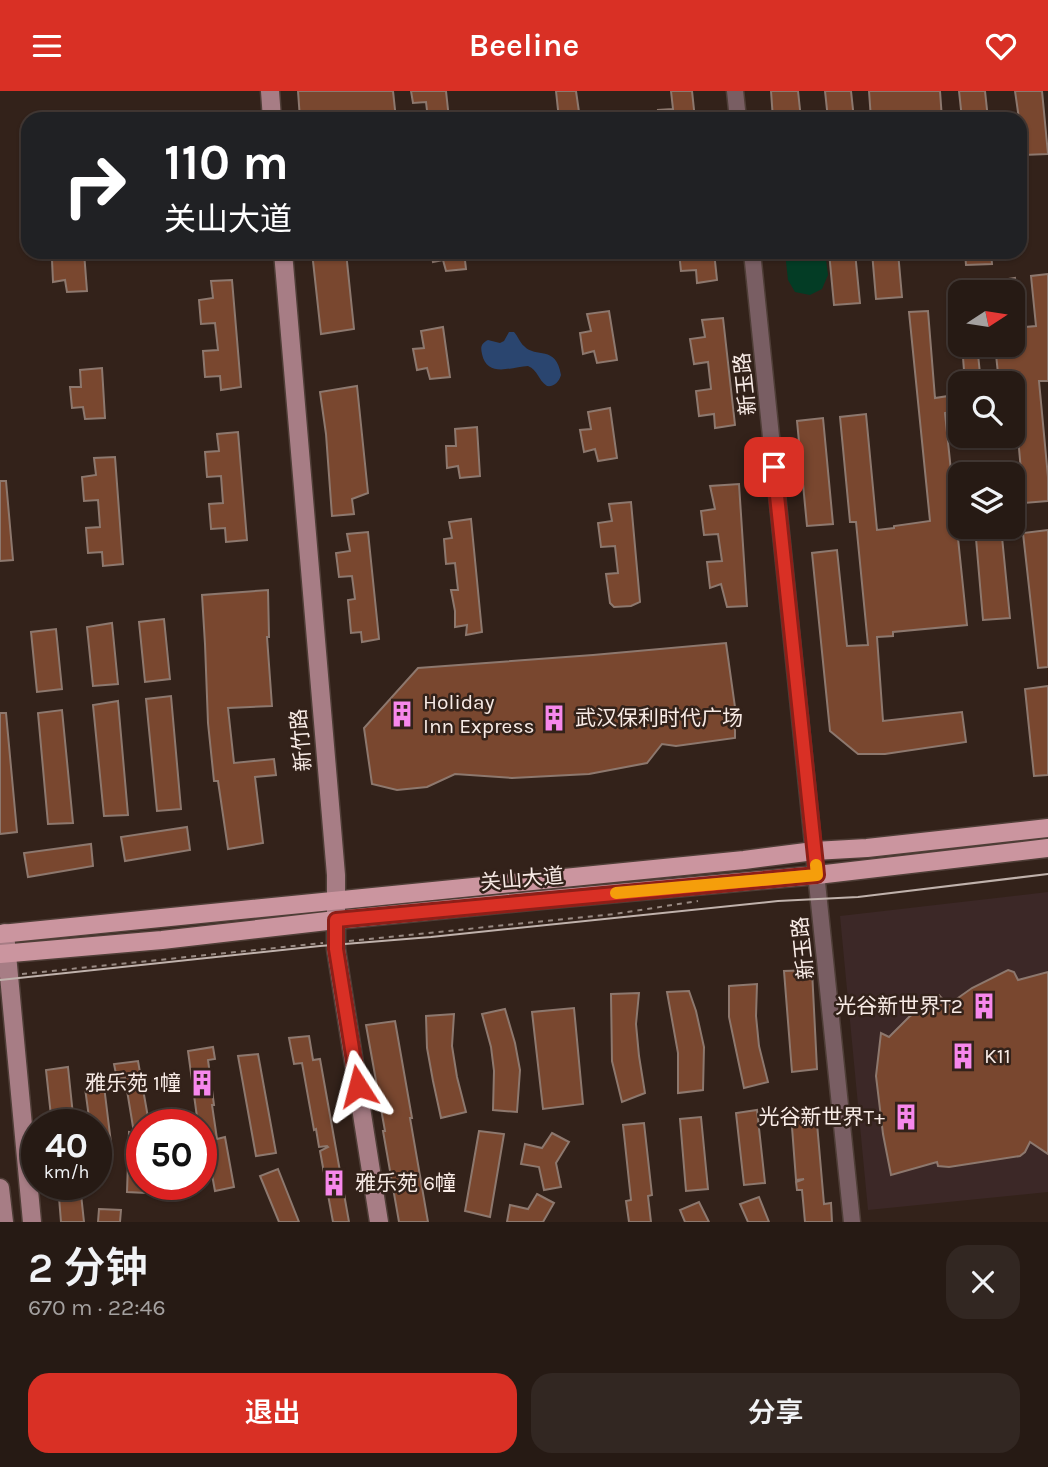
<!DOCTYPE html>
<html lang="zh">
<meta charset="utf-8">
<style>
:root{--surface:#261a14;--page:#322722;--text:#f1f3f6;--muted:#a4a1a0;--line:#423834;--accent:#d93025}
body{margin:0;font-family:Karla,"Noto Sans SC",sans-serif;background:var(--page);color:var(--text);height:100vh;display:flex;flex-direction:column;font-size:26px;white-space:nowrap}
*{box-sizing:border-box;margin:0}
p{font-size:23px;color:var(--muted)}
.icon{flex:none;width:38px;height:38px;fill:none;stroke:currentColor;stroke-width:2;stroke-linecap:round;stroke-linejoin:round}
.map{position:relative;height:1131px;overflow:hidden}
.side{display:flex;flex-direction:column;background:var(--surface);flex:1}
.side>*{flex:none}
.guide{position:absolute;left:21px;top:21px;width:1006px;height:147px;border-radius:21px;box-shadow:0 2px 5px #0004,0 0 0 2px var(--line);background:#202124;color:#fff;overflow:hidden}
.needle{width:46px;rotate:78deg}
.tools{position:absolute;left:948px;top:189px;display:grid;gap:14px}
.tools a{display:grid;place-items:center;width:77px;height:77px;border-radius:14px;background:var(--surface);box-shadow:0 2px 5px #0004,0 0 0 2px var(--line);font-size:35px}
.speed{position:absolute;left:21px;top:1018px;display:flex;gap:14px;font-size:35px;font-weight:700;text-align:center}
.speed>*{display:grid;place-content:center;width:91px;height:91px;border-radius:50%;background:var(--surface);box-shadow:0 2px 5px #0004,0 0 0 2px var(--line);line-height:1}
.speed small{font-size:18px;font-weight:400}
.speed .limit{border:10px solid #d22;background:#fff;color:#111}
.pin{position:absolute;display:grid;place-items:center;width:60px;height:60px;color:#fff;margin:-30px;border-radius:14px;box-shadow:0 4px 10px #0006}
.me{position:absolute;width:77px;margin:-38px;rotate:351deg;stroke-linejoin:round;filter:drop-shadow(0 0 5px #0008)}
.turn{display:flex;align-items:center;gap:24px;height:147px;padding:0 28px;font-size:32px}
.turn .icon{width:91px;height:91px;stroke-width:2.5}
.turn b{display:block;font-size:49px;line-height:60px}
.round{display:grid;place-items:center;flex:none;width:74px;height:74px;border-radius:21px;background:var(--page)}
.head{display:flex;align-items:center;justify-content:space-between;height:119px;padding:0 28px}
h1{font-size:42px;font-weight:600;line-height:52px}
.button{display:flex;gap:14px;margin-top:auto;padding:14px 28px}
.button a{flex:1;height:80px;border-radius:21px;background:var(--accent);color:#fff;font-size:28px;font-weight:600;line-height:80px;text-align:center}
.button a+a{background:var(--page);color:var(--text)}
header{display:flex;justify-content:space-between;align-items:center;height:91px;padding:0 28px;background:var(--accent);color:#fff;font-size:32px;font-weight:600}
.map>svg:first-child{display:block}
.commercial{fill:#3c2827}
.green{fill:#033c25}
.water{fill:#2a456f}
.building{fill:#79472f;stroke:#8d786e;stroke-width:2}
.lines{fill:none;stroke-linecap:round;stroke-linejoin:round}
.tertiary-casing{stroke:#4f3e37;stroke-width:19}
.secondary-casing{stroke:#4f3e37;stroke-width:21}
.primary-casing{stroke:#4f3e37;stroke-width:21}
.path{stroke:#998a83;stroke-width:2;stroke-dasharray:5 5;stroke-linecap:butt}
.tertiary{stroke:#795e63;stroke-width:16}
.secondary{stroke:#a77d85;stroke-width:18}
.primary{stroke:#cb959f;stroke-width:18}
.tram{stroke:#c0b2ac;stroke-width:2}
.route-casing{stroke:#8d1f18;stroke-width:18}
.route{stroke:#d93025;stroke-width:12}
.slow{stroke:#f59e0b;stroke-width:12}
.labels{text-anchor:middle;stroke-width:5;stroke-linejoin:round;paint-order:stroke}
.street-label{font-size:21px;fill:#f8ebe6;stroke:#33221a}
.poi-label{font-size:21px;fill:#f8ebe6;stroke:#33221a;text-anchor:start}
</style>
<header><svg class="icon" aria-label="menu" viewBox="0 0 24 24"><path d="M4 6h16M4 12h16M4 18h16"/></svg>Beeline<svg class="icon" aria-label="heart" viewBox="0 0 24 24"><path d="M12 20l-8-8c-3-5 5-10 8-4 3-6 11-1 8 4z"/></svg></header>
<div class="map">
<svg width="1048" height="1131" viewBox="0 0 1048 1131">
<rect width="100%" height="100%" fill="#33221a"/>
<path class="commercial" d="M1048 801V1101L868 1119 840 825Z"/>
<path class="green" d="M785 161H825L828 184 822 198 810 204 795 201 788 189Z"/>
<path class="water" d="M509 241H514C518 245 520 252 524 255 536 268 556 253 561 284 559 291 554 296 547 295 538 289 538 279 528 275 511 276 487 287 482 263 480 255 482 252 488 249L500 252 504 250Z"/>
<g class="building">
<path d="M298 0H393L396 28H300Z"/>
<path d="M411 0H446L449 28H428L426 11 413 12Z"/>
<path d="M556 0H576L580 28H559Z"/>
<path d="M671 0H692L695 28H659L658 19 673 18Z"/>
<path d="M771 0H798L801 28H773Z"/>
<path d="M825 0H851L854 28H828Z"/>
<path d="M869 0H940L942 28H871Z"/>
<path d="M959 0H985L988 28H962Z"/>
<path d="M1015 0H1042L1048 63 1023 64 1020 28H1019Z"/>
<path d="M62 161H84L87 200 67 201 65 189 53 191 52 169H63Z"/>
<path d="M312 161H346L354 238 321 243Z"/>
<path d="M431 161H464L466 178 446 180 443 169 433 171Z"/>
<path d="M679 161H714L717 189 697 192 696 179 681 180Z"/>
<path d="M829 161H855L860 212 834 214Z"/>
<path d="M872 161H898L902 206 876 208Z"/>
<path d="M965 161H991L992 173 966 174Z"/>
<path d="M1048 183V290H1039L1048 386V410L1024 412 1013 292H999L995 254H1013V237L1036 235 1031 185Z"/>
<path d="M1015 187 1017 201H990L989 191Z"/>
<path d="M232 189 241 296 221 299 220 285 205 286 203 260 218 259 215 232 201 233 199 209 213 207 211 190Z"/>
<path d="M609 220 617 269 597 272 594 260 583 263 580 242 591 240 587 223Z"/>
<path d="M928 220 935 307 961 303V319L945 322 967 534 893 541V545L877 546 883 630 962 621 966 651 885 663H858L830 640 812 462 837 459 847 555 868 554 856 431H850L840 326 866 323 877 439 894 437V435L930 430 909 221Z"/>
<path d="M723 227 735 334 715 337 714 323 699 325 696 300 711 298 708 271 694 273 690 248 705 246 702 229Z"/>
<path d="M443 236 450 286 430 288 427 277 417 279 413 258 424 257 421 240Z"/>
<path d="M962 254H977L981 292H965Z"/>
<path d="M102 277 105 327 85 328 83 316 72 317 70 296H81L80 279Z"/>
<path d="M357 295 368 402 352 408 354 423 332 425 326 343 320 301Z"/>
<path d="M610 317 617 367 598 370 595 358 584 361 580 339 591 338 588 321Z"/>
<path d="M823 327 833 433 807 435 797 330Z"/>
<path d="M477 336 480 385 460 387 458 375 447 377 446 355H456L455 338Z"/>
<path d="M238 341 247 449 226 451 225 437 211 438 209 413 223 412 221 385 207 386 205 361 219 360 217 343Z"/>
<path d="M115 366 123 473 103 475 102 461 88 462 86 437 100 436 98 409 84 410 82 386 96 384 94 367Z"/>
<path d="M0 390H6L13 469 0 470Z"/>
<path d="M739 393 747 515 727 516 721 493 710 497 707 471 722 470 718 443 704 444 701 420 715 418 710 395Z"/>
<path d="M631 411 640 511 631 515 614 516 610 512 606 483 618 482 615 455 601 456 598 432 612 430 609 413Z"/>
<path d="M471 428 482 541 466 544 467 534 455 536V520L451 499H458L455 472 446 473 444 448 452 447 449 431Z"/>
<path d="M975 436H1001L1010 527 983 529Z"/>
<path d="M1048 439V576L1038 577 1023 442Z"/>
<path d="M368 441 379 548 362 551 361 541 351 542 348 509 355 508 352 485 339 486 336 462 350 460 347 443Z"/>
<path d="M268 499 269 546H267L272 615 228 617 234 672 274 668 276 684 255 686 263 752 228 758 218 690H214L208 632 205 553 202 504Z"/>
<path d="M164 528 170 588 145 591 139 531Z"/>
<path d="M112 532 118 593 93 595 87 536Z"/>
<path d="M56 538 62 598 37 601 31 541Z"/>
<path d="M726 552 735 616V647L676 655 662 653 647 672 589 683 512 687 455 683 427 696 397 699 372 693 364 637 418 577 593 564Z"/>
<path d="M1048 595V684L1034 685 1025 598Z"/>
<path d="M171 605 181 718 157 720 146 608Z"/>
<path d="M118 610 128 724 104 725 93 614Z"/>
<path d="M62 619 73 732 48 733 38 622Z"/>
<path d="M0 622H6L17 741 0 743Z"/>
<path d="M187 736 190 759 125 770 121 746Z"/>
<path d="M91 753 93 775 28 786 24 762Z"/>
<path d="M812 879 817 978 792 981 784 880Z"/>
<path d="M1008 879 1014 881 1018 889 1048 881V1063L1030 1051 1025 1061 1020 1065 949 1076 938 1075 937 1071 891 1084 883 1043 876 985 881 942 889 946 909 926 939 904 948 914 972 897Z"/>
<path d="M757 893 756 925 759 955 768 991 744 997 729 926V895Z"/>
<path d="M689 900 696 920 704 956 703 999 678 1002V962L667 901Z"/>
<path d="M639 902 636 933 639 965 645 1002 622 1011 612 970 611 903Z"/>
<path d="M574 917 583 1013 543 1018 532 921Z"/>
<path d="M505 918 515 952 520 979 517 1021 493 1019 494 980 491 956 482 923Z"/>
<path d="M454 923 452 955 457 986 466 1021 441 1027 433 990 427 957 426 925Z"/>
<path d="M395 930 412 1027H410L428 1131H399L383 1040H385L366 934Z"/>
<path d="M309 945 313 969 320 968 349 1131H333L320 1060 328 1056 327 1055 319 1056 316 1038 314 1039 302 972 294 973 289 947Z"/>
<path d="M213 956 215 968 208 969 214 1014H212L217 1048 225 1046 234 1096 215 1100 206 1051H201V1034H197L196 1027 197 1026 188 960Z"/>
<path d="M258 963 276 1062 256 1065 238 965Z"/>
<path d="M138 970 149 1032 142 1033V1094H147L146 1102 127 1101 129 1041 134 1042 125 987 117 988 114 973Z"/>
<path d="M68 976 74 1034H52L46 979Z"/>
<path d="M104 995 111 1052 96 1055V1034H90L85 997Z"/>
<path d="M757 1019 765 1092 744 1094 736 1022Z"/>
<path d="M816 1021 824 1113 831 1112 832 1131H805L802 1099H797L796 1091 804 1088 796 1089 791 1023Z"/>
<path d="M701 1026 708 1098 686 1100 680 1028Z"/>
<path d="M644 1032 652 1104 648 1105 651 1131H629L626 1110 631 1109 623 1034Z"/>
<path d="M479 1040 504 1043 490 1126 465 1120Z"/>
<path d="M552 1042 569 1051 556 1072 561 1096 544 1099 539 1076 521 1073 525 1053 542 1057Z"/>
<path d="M278 1078 299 1131H279L260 1085Z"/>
<path d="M58 1094H80L84 1131H61Z"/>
<path d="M537 1103 554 1112 543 1131H507L510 1114 528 1118Z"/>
<path d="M759 1106 769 1131H748L740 1113Z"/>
<path d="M699 1111 709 1131H685L680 1119Z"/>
<path d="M99 1118 121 1119 120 1131H98Z"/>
</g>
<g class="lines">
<g class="tertiary-casing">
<g id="tertiary">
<path d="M735 0 738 28"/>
<path d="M752 161 852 1131"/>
</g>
</g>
<g class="secondary-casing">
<g id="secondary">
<path d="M270 0 272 28"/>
<path d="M283 161 336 784V858L379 1131"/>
<path d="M5 842 32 1131"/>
<path d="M0 1097 4 1131"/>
</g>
</g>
<g class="primary-casing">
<g id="primary">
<path d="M0 843 744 769 814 760 867 757 1048 737"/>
<path d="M0 863 162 849 336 829 541 809 817 784 1048 757"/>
</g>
</g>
<g class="path">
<path d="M349 850 615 823 698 810"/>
<path d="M22 883 323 852"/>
</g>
<use href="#tertiary" class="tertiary"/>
<use href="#secondary" class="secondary"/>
<use href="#primary" class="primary"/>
<path class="tram" d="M0 889 320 855 431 846 778 810 858 806 1048 783"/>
</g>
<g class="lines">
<g class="route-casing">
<path id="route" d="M358 995 336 858V829L817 784 774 376"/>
</g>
<use href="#route" class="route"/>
<path class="slow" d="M616 802 817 784 816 774"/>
</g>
<defs>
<g id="building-bare" transform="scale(2.1)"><path d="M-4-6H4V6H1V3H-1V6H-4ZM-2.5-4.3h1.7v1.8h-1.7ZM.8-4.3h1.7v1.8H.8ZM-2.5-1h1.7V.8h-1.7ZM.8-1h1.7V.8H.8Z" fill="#f788ec" stroke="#33221a" stroke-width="2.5" paint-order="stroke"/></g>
</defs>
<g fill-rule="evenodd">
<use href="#building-bare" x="402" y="623"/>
<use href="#building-bare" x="554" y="627"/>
<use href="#building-bare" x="984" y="915"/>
<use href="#building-bare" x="963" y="965"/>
<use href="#building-bare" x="202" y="992"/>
<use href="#building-bare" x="906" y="1026"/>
<use href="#building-bare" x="334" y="1092"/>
</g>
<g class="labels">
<g class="street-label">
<text transform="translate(745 293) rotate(-96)" y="7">新玉路</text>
<text transform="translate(301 649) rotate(-95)" y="7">新竹路</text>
<text transform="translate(522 788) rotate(-5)" y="7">关山大道</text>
<text transform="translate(803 857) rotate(-96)" y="7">新玉路</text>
</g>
<g class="poi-label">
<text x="423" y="618">Holiday<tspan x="423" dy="24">Inn Express</tspan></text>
<text x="575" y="634">武汉保利时代广场</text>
<text x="963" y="922" text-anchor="end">光谷新世界T2</text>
<text x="984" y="972">K11</text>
<text x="181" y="999" text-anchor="end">雅乐苑 1幢</text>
<text x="885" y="1033" text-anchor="end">光谷新世界T+</text>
<text x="355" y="1099">雅乐苑 6幢</text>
</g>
</g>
</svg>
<div class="tools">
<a><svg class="needle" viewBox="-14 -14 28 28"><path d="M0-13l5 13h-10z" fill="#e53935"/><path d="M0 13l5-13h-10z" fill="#a4a1a0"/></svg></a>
<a><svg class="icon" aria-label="search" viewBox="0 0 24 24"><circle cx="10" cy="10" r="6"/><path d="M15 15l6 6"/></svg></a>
<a><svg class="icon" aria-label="layers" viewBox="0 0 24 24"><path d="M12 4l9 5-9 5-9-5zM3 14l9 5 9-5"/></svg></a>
</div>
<div class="speed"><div>40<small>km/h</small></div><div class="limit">50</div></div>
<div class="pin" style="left:774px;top:376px;background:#d93025"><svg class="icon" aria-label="arrive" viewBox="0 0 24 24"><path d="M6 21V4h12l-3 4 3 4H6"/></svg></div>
<svg class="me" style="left:358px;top:995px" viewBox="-20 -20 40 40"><path d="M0-17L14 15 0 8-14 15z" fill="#d93025" stroke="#fff" stroke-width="4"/></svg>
<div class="guide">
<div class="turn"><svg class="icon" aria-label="right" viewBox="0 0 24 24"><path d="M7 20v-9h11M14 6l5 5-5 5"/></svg><div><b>110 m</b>关山大道</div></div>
</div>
</div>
<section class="side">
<div class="head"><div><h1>2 分钟</h1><p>670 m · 22:46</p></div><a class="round"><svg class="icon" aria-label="close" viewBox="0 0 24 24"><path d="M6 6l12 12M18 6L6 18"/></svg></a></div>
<div class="button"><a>退出</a><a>分享</a></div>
</section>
